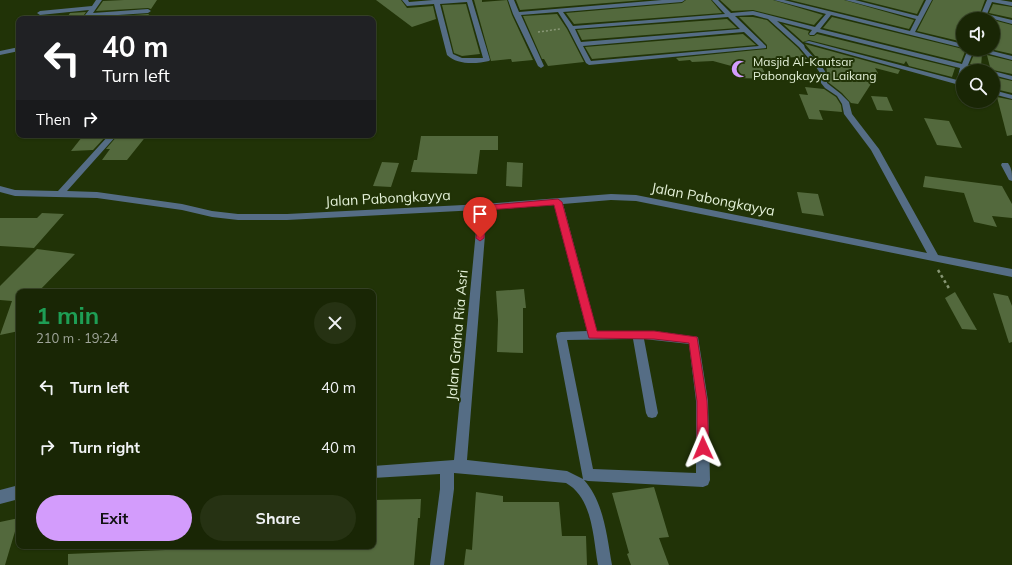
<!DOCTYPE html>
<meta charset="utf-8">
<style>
:root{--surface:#192605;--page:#263213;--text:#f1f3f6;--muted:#9fa59a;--line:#374327;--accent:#d39cfc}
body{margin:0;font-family:Mulish,sans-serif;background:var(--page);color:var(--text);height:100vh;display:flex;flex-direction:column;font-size:15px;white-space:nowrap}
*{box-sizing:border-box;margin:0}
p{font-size:13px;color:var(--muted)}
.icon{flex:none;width:22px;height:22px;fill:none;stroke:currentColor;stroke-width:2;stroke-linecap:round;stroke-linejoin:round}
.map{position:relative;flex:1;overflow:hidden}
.side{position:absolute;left:16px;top:289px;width:360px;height:260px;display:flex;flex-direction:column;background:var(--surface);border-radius:8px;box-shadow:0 1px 3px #0004,0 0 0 1px var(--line)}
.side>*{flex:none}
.guide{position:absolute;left:16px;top:16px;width:360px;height:122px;border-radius:8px;box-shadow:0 1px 3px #0004,0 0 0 1px var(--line);background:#202124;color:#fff;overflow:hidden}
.controls{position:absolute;left:956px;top:12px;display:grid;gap:8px}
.controls a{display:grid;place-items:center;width:44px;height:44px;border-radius:50%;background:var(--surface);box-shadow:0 1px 3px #0004,0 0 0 1px var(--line);font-size:20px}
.pin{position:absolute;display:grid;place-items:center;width:34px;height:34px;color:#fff;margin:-41px -17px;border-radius:50% 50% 50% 0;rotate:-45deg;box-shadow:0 0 4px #0007}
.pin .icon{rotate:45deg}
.me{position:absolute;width:44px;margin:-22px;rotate:359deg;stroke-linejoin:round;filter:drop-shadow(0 0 3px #0008)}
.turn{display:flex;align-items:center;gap:14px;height:84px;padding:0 20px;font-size:18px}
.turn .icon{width:52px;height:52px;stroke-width:2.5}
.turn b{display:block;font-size:28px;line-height:34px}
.then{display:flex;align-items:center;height:38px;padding:0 20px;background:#0003;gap:8px;font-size:15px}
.round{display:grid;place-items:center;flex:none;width:42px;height:42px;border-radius:21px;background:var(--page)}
.overview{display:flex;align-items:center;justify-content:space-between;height:68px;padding:0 20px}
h1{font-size:24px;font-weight:700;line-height:30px;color:#1e9e55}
.action{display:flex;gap:8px;margin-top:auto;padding:8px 20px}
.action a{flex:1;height:46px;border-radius:24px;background:var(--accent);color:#111;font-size:16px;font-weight:700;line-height:46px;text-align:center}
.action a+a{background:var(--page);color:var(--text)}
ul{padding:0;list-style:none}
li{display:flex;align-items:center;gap:12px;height:60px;padding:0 20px}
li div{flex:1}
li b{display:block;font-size:15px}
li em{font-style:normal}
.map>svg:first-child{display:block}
.building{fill:#53693d}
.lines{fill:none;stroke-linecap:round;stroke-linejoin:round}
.path-far1{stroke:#889775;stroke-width:1.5;stroke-dasharray:2 2;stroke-linecap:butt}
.path{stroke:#889775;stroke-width:2.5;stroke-dasharray:3 3;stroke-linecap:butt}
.street{fill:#556d85;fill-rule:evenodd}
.route{fill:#e11d48;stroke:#92132f}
.labels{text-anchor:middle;stroke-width:4;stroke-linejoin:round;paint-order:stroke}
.far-poi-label{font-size:12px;fill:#e4f1d8;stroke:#213307;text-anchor:start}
.street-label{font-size:14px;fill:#e4f1d8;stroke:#213307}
</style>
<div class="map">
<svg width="1012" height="565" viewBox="0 0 1012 565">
<rect width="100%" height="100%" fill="#213307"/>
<g class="building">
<path d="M124 0H157L151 9 148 8 96 11 103 1Z"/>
<path d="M376 0H401L407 8 433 6 436 19 412 27Z"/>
<path d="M474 0H482V2L507 0 512 15 533 60 512 62 511 59 491 61Z"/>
<path d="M516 0H644L520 10Z"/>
<path d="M686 0H711L722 13 574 24 566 13 682 3Z"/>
<path d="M720 0H773L823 15 814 25 753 10 732 11Z"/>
<path d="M790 0H844L914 20 909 29Z"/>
<path d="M861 0H924L917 14Z"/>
<path d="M933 0H985L978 19H963V42L917 31Z"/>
<path d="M466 4 480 54 462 56 454 53 442 5Z"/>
<path d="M993 4 1012 7V18L989 13Z"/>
<path d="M86 12 84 15 88 18 149 14 146 19H66L70 13Z"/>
<path d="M557 14 567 29 584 62 548 66 544 59H542L523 16Z"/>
<path d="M739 17H753L767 20 798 48 807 59 799 60 796 57 758 60 768 79 737 78 735 67 713 61 692 62 690 60 679 61 676 58 767 49V45Z"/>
<path d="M832 17 963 49H966L961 62 823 28Z"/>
<path d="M727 19 737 28 582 40 577 30Z"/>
<path d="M993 20 1012 25V54L990 49H993Z"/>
<path d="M783 24 809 31 808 34 810 36H814L817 34 955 68 952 77 909 66 906 61 904 64 809 40 803 42Z"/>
<path d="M743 34 756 45 592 59 585 47Z"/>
<path d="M805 44 900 70 898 74 875 68 878 73 858 104 851 103 842 93 828 82 826 64 821 63Z"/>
<path d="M975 52 982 54 981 67 970 64Z"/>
<path d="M987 55 1012 61V74L993 70 991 71Z"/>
<path d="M994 77 1012 81V93L995 89Z"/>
<path d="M805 87 824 89 836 97 841 105 842 112 819 110 823 120 809 119 799 94 808 95Z"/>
<path d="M871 96 887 97 893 111 877 110Z"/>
<path d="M997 97 1012 100V135L1007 136Z"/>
<path d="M924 118 949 121 962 148 937 145Z"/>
<path d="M107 135 93 150 71 151 82 137Z"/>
<path d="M118 135H147L127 160H102L110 149H106Z"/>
<path d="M421 136H498V150H480L477 174 411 172 414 160H417Z"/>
<path d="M382 162 399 163 391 187 373 186Z"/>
<path d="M507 162 523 163 522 187 506 186Z"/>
<path d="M925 176 1002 186 1012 204V218L992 216 997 227 974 222 964 193 923 187Z"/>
<path d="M797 192 818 194 824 216 802 213Z"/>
<path d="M42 213 64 214 34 248 0 246V218H37Z"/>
<path d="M37 249 75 254 38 292H19V331L0 335 12 301 0 300V286Z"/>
<path d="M524 289 526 308H523V353L497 352 498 320 496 291Z"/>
<path d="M955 292 977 330 962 329 945 298Z"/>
<path d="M993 293 1008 296 1012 306V342L1009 343Z"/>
<path d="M654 487 669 537 659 538 669 565H631L627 554 629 553 612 493Z"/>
<path d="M476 492 503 496V502H559L562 536H586L587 565H464L466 549 472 550Z"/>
<path d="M421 499 420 518H418L414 565H68V554L265 546H373V500Z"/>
<path d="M19 518 5 565H0V522Z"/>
</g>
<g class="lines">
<path class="path-far1" d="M538 32 560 29"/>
<path class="path" d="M938 270 950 290"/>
<g class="street">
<path d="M96 0H102L93 13 148 9 151 11 148 13 88 17 85 15 89 10 40 15 37 13 40 11 92 6Z"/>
<path d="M402 0H408L409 2 433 0H472L490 60 489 61C476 64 457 65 447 55L434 4 407 6ZM467 2 483 58H462L453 54 440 4Z"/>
<path d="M508 0H514L519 12 662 0H685L682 2 563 12 573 26 725 14 712 0H718L731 13 753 11 815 27 826 14 774 0H784L910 31 916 19 845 0H855L918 16 926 0H932L915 32 963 44V48L831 15 820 29 962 64 968 49H984L1012 56V60L974 50 968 65 987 71 967 69 966 71H963V86L804 42 809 41 957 80 960 68 817 32 814 35H810L809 34 812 30 777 21 804 45 805 48 821 65 826 73 827 83 841 94 849 102 852 114 879 149 938 255 1012 269V277L636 201 611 200 563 204 597 331H654L698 337 708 401 710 480 708 485 703 487 588 481 584 480C604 502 607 537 612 565H598C593 538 593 498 566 483L454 473V489L444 565H430L440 489V474L373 478V466L454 460 478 210 287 220H238L212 217 182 210 97 198 15 196 0 192V186L15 190 58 191 109 135H117L67 191 97 192 182 204 212 211 238 214H287L483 204 611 194 636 195 927 253 871 150 844 114 842 104 837 96 825 88 821 83 820 73 816 67 799 47 768 19 753 15 735 16 766 46V48L589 65 586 63 568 28 558 12 521 15 544 66 541 68 538 66 513 14ZM728 17 740 29 581 42 575 29ZM744 32 759 46 591 61 583 46ZM554 205 587 331 561 332 557 333 556 336 583 479 567 471 467 460 487 210ZM633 339 646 413 648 417 652 418 656 417 658 413 644 339 689 344 696 401V473L593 469 567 340Z"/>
<path d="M987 0H1000L1012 2V6L992 2 987 14 1012 20V24L986 17 985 19H979Z"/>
<path d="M19 47V51L0 55V51Z"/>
<path d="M993 71 1012 76V80L993 75Z"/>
<path d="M993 90 1012 95V99L993 94Z"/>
<path d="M1002 163H1008C1012 169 1012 173 1012 181L1009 180 1001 165Z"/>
<path d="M19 485V499L0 504V490Z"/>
</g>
</g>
<path class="route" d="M558 199 562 202 597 331H654L697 337 707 401 709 448 707 452 703 454 699 452 697 448V401L689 343 654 339 589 338 554 205 487 210 484 238 480 241 476 238 480 206Z"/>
<defs>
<g id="mosque-bare" transform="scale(1.38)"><path d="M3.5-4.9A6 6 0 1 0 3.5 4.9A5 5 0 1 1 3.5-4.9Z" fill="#d39cfc" stroke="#213307" stroke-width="2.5" paint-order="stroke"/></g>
</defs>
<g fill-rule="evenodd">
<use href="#mosque-bare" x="740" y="69"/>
</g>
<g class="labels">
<g class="far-poi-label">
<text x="753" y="66">Masjid Al-Kautsar<tspan x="753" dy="14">Pabongkayya Laikang</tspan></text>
</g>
<g class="street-label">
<text transform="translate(388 198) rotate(-3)" y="5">Jalan Pabongkayya</text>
<text transform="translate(713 199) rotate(11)" y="5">Jalan Pabongkayya</text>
<text transform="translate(457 335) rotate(-85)" y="5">Jalan Graha Ria Asri</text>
</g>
</g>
</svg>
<div class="controls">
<a><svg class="icon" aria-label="sound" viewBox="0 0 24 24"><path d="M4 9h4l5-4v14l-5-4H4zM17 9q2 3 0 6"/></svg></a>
<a><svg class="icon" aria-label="search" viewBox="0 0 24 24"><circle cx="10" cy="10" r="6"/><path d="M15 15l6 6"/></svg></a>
</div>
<div class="pin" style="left:480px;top:238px;background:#d93025"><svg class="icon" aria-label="arrive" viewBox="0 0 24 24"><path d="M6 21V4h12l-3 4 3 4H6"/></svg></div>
<svg class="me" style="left:703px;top:448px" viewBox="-20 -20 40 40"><path d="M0-17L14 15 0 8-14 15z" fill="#e11d48" stroke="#fff" stroke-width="4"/></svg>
<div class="guide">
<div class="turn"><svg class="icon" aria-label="left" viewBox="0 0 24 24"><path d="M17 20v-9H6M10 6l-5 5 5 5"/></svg><div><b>40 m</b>Turn left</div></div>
<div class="then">Then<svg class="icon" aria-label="right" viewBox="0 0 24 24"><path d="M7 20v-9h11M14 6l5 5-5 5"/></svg></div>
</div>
<section class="side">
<div class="overview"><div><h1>1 min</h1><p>210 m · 19:24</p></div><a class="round"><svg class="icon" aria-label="close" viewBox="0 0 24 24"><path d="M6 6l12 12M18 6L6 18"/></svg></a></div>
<ul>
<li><svg class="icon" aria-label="left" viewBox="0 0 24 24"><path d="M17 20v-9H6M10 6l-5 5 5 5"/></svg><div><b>Turn left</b></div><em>40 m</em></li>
<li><svg class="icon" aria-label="right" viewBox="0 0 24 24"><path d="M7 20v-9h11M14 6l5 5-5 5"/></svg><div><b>Turn right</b></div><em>40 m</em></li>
</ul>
<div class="action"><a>Exit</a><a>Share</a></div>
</section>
</div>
